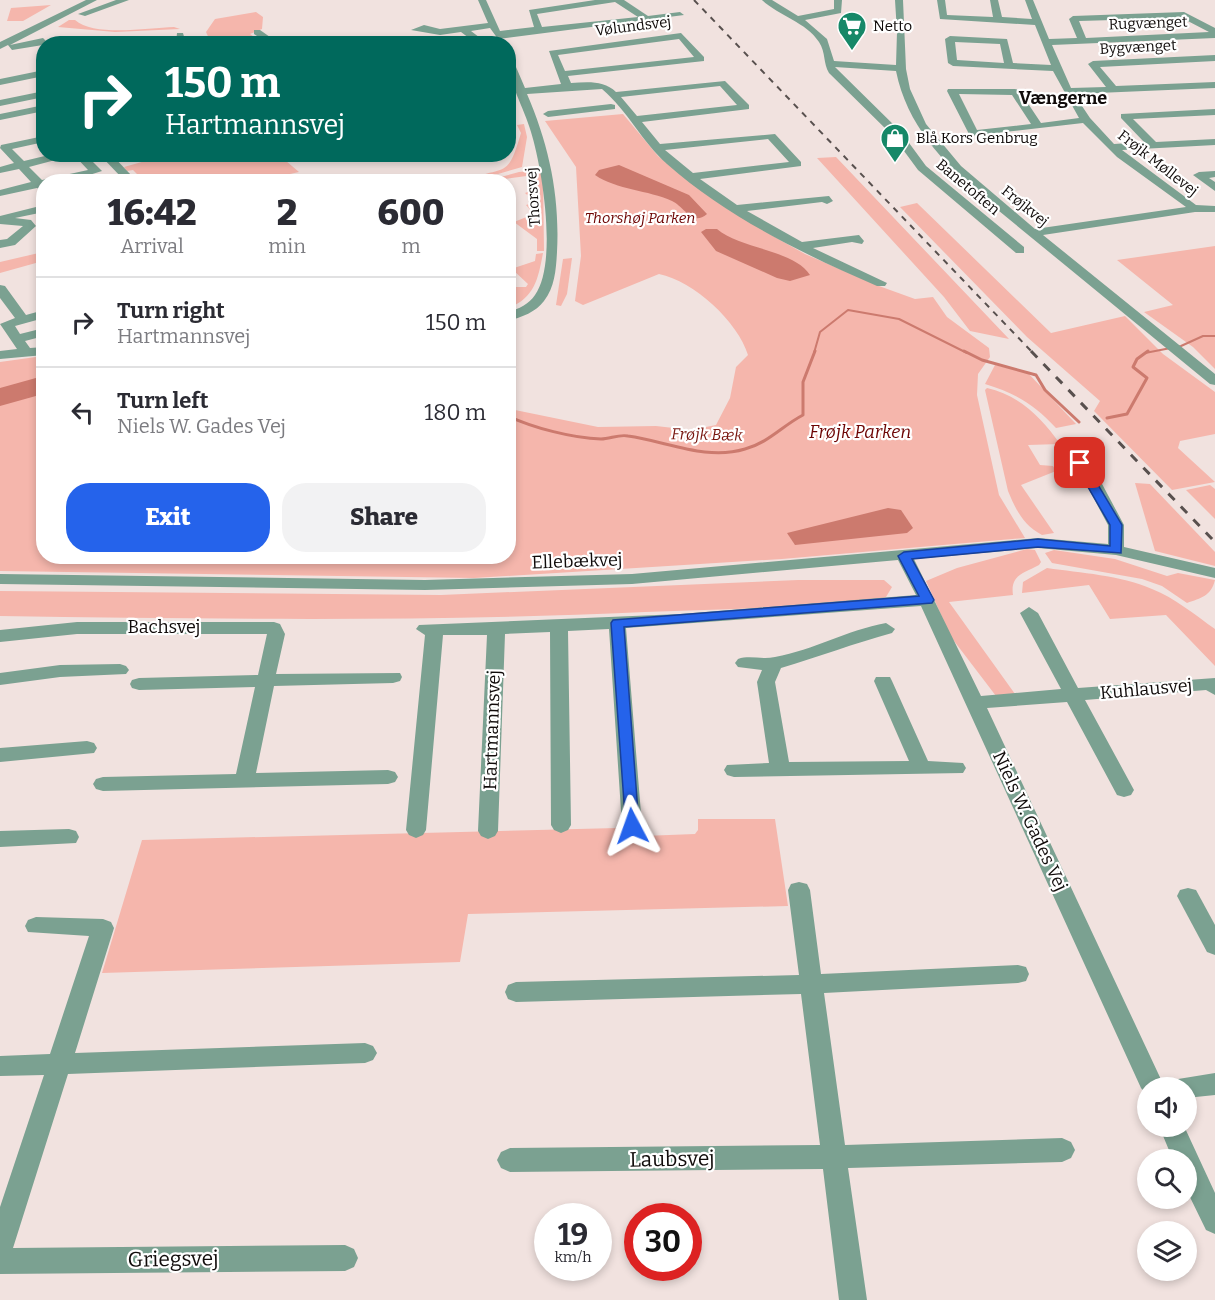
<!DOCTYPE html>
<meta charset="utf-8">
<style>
:root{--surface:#fff;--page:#f2f2f3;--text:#2b2b33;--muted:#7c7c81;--line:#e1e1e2;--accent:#2563eb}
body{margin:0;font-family:Bitter,serif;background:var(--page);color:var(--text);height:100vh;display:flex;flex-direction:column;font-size:22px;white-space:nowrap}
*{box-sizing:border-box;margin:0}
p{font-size:20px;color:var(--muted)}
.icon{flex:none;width:33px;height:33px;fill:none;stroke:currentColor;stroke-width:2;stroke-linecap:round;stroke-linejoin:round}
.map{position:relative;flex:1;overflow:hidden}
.details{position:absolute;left:36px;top:174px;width:480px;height:390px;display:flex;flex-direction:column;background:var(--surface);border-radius:24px;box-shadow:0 3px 9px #0003}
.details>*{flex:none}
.guide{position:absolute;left:36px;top:36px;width:480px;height:126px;border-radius:24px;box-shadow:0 3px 9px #0003;background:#00695c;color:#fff;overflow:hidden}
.buttons{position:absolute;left:1137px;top:1077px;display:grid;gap:12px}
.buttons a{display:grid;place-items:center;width:60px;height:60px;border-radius:50%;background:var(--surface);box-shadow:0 3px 9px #0003;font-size:30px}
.speed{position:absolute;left:534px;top:1203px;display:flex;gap:12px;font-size:30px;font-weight:700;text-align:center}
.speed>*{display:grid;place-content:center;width:78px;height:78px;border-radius:50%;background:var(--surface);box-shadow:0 3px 9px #0003;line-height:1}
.speed small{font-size:15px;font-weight:400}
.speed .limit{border:9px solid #d22;background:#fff;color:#111}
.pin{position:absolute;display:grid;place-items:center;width:51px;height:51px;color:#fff;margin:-26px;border-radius:12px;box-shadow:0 3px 9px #0006}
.me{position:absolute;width:66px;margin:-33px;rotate:356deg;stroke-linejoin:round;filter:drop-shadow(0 0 4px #0008)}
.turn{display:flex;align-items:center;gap:21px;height:126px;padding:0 30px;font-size:27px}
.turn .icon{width:78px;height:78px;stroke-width:2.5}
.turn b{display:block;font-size:42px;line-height:51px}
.eta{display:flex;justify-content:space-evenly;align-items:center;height:102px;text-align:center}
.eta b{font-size:36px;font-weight:800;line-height:42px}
.cta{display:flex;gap:12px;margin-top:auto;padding:12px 30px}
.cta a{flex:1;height:69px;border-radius:24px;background:var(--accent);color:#fff;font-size:24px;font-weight:800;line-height:69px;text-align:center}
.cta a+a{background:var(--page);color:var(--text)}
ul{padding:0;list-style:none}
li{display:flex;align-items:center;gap:18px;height:90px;padding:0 30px;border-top:2px solid var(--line)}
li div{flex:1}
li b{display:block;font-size:22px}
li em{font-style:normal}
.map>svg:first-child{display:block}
.green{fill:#f5b6ac}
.water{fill:#cc7a6e}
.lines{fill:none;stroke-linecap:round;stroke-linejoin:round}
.stream-far1{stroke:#cc7a6e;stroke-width:2}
.stream{stroke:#cc7a6e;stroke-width:3}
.minor{fill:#7ba191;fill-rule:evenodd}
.rail-far1{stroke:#58504e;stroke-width:2;stroke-dasharray:6 6;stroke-linecap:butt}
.rail{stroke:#58504e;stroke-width:3;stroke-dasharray:9 9;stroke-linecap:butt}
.route{fill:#2563eb;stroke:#184099;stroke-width:1.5}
.labels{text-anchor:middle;stroke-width:4.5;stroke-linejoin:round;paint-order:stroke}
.far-street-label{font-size:15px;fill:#100b0a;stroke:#fff}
.far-poi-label{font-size:15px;fill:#100b0a;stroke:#fff;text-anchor:start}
.far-park-label{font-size:15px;font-style:italic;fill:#6d0403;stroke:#fff}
.far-water-label{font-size:16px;font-style:italic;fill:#78150e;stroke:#fff}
.far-quarter-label{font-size:18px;font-weight:bold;fill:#100b0a;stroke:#fff}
.park-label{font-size:18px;font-style:italic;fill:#6d0403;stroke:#fff}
.street-label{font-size:18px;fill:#100b0a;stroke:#fff}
.near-street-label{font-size:21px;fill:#100b0a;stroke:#fff}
</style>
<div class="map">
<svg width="1215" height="1300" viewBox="0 0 1215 1300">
<rect width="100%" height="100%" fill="#f1e2df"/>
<g class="green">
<path d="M51 5 23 21H7L11 8Z"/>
<path d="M256 12 263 17 262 29 250 34 263 43H211L206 32 215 19Z"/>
<path d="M69 20H75C94 37 148 28 174 27L180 29 115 32 58 27Z"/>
<path d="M623 114 658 156 684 177 773 236 805 254 879 286 915 299 933 297 947 317 989 348 990 357 978 374 977 395 999 495 1025 538 782 559 474 578 0 571V362L43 356 44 556H508L509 406 515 410 598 427 656 426 691 430 716 425 730 398 736 367 748 355C738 322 694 281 659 274L583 305 575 301 581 256 576 167 545 121Z"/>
<path d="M524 124 527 137 522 167 474 181H465C506 164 507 181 521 133L517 125Z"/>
<path d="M170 154 279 155 299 172 290 174 299 182 116 180 138 175 133 170 127 171 124 167Z"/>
<path d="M836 157 1009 339 970 331 944 297 817 158Z"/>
<path d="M540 170 543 173 544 251H537V239L514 222 534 214 526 205 535 202 525 193 536 189 534 175 483 182 519 172Z"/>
<path d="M917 203 1051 333 1125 316 1163 354 1215 392V434L1180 441 1178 448 1215 482 1172 490 1094 411 1100 401 1027 337 900 207Z"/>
<path d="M1215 246V369L1193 347 1144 312 1173 305 1117 260Z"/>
<path d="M43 252V261L0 273V262Z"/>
<path d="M543 253C538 279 535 297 509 308V301L512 298 509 295V287H526L528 284 513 270 514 268 535 261 536 254Z"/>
<path d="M572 258 567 294 561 306 556 305 563 259Z"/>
<path d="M995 365 1028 373 1076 424 1056 428C1035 405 1015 393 985 384Z"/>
<path d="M987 388C1019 395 1042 418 1060 444L1028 445 1040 465 1053 466 1056 471 1021 485 1054 533 1042 535C1023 525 1016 510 1008 491L985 390Z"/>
<path d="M1135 483 1150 484 1215 552V566L1155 551Z"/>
<path d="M1210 485 1215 489V519L1186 490Z"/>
<path d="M1027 549 1035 550 1041 562 1039 565C1024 573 1010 575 1013 595L949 602 1015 694 996 696 951 637 926 581 957 568Z"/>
<path d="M1054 550 1115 559 1167 576 1178 573 1215 580C1211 596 1201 598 1187 603L1162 586 1142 579 1052 563 1045 553Z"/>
<path d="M1047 568C1081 573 1120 575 1152 589 1175 598 1195 615 1215 629V666L1166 615 1110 619 1089 585 1022 593 1023 582Z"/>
<path d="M798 580H884L892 587 886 597 881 599C802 608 724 609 645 612 430 622 215 619 0 616V591L441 595Z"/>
<path d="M698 819H775L788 906 468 914 460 962 102 973 142 840 617 828 643 836 695 834 698 830Z"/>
</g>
<g class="water">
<path d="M619 165 689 195 707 214C692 227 685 207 672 201 648 190 617 190 595 175L599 170Z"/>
<path d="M706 229H717C741 249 794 250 810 275L790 281 777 278 716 251 701 232Z"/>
<path d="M43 376V394L0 406V388Z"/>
<path d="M888 508 901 510 913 528 907 533 795 545 787 533Z"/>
</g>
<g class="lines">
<g class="stream-far1">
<path d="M814 353 820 332 848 310 899 319 967 353"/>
<path d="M1145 353 1181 346 1203 336H1215"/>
</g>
<g class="stream">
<path d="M964 351 982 360 1036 375 1045 390 1079 422"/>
<path d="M508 416C534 428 572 438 601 439 610 439 619 434 628 436 666 441 706 461 745 449 768 443 782 426 803 415V382L815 351"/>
<path d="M1107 418 1127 414 1147 378 1133 367 1137 359 1148 351"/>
</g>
<g class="minor">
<path d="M86 0H97L10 45 43 38 49 44 12 50 8 45 0 49V42Z"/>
<path d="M116 0H129L85 16 78 14Z"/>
<path d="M478 0H486L500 31 534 27 529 10 595 0H624L648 16 680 12 684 15 498 39 490 28 471 31 488 44H477L461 32 440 35 411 30 424 25 440 29 488 23ZM615 2 638 17 542 27 537 14Z"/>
<path d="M762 0H772L798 16 834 9V0H842L841 13 805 20 827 39 834 61 896 65 897 32 895 0H903L906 69 910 89 926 124 961 166 1035 229 1186 207 1117 157 1083 123 970 136 947 91 948 89H1015L1019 90 1041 123 1079 118 1053 71 953 66 948 63 945 39 950 36 1007 39 1013 63 1051 65 1035 25 940 19 937 0H945L947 15 993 17 990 0H998L1002 17 1032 19 1025 0H1033L1049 39 1077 38 1069 19 1073 16 1184 12 1215 28V38L1052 45 1071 88 1106 87 1088 64 1093 61 1215 55V61L1100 67 1116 86 1215 82V88L1074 94 1090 118 1114 144 1144 142 1121 118V114L1215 109V115L1133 119 1156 142 1215 139V145L1122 150 1196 205 1215 206V212H1195L1043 235 1215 374V385L1210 384 982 197C942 161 907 125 896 71L835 67 901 132 926 166 1024 247V253H1016L918 170 893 136 829 73C823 63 826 53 819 42 806 22 779 16 762 0ZM1182 18 1209 32 1086 38 1079 21ZM955 42 1000 44 1004 63 957 60ZM959 94 1012 95 1031 124 977 130Z"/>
<path d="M254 30H260L280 44H269L254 34Z"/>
<path d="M177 33H183L186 44H176Z"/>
<path d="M681 33 704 57V61L568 76 571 83C587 82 604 80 616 92L725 81 749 105V109L642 122 660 144 775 134 801 162V166L700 179 737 205 829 196 833 201 827 204 822 202 747 211 802 242 859 235 864 241 862 244 852 242 813 248 887 283 885 286H877C803 254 727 217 667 164 642 142 628 111 602 89L527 94C549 145 560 196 557 252 556 269 555 287 544 301 536 312 522 317 508 321V312C519 309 529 304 535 295 558 263 542 167 531 132 524 107 508 83 508 57L513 60 525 88 561 84 549 51ZM679 39 694 57 565 71 558 55ZM720 86 737 105 637 116 621 97ZM768 139 789 162 693 173 665 150Z"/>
<path d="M44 70V76L0 85V79Z"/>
<path d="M44 91V97L0 106V100Z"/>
<path d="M611 104 615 105V109L548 117 543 114 548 111Z"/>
<path d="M44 105V111L0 120V114Z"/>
<path d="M44 136V142L12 149 24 161 53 154H85L102 171 67 182H44V192L37 188 0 196V190L31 182 19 169 0 173V167L14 163 0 148 1 145ZM74 155 88 170 42 180 29 167Z"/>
<path d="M99 154H111L131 175V179H123Z"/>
<path d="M1215 171V177L1209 178 1215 182V191L1193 175 1199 172Z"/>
<path d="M44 205V212L15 218 31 220 36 226 15 245 0 248V240L7 239 23 226 0 224V216Z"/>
<path d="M0 285 5 286 26 315 44 310V318L15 326 20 334 44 328V336L25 341 30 348 44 347V355L0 359V351L17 349 0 324 15 318 0 298Z"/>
<path d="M1066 438 1071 440 1101 482 1124 525V547L1215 568V578L1116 555 1038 548 914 559 981 696 1061 689 1020 613 1029 607 1038 613 1078 688 1215 678V695L1206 690 1085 700 1134 790 1131 795 1124 797 1117 795 1067 702 987 708 1165 1088H1148V1097L1141 1088 921 606 626 628 642 826 639 831 632 834 625 831 622 826 609 629 568 631 571 825 568 830 561 833 554 830 551 825 550 632 505 634 498 831 495 836 488 839 481 836 478 831 487 635H443L426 830 423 835 416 838 409 835 406 830 425 635 416 629 419 625 680 614 916 595 898 560 632 584 425 590 0 584V574L425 580 632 574 1038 538 1108 544V525L1085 482 1058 443Z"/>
<path d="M77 622H274L280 624 285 634 276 674 400 673 402 677 400 681 393 683 274 686 256 773 388 770 395 772 398 777 395 782 388 784 103 791 96 789 93 784 96 779 103 777 236 774 255 687 139 690 132 688 130 684 132 680 139 678 258 675 267 634H77L0 642V630Z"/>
<path d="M886 623 895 629 892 633C855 643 818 657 781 668L775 682 789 762 909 761 874 681 876 677H890L892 681 928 761 963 763 966 768 963 773 734 777 727 775 724 770 727 765 769 763 757 682 762 670 738 667 735 663 738 659C750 655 762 660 775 657 814 650 847 630 886 623Z"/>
<path d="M120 664 126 666 129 670 126 674 60 677 0 685V673L60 665Z"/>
<path d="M87 741 94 743 97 748 94 753 0 762V748Z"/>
<path d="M69 829 76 831 79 837 76 843 0 847V831Z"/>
<path d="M799 882 807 884 810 890 821 974 1018 965 1026 967 1029 974 1026 981 1018 983 824 993 845 1145 1062 1138 1071 1142 1075 1150 1071 1158 1062 1162 848 1168 867 1300H839L823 1169 510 1172 501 1168 497 1160 501 1152 510 1148 820 1145 801 994 516 1002 508 999 505 992 508 985 516 982 799 975 788 890 791 884Z"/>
<path d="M1188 888 1196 890 1215 925V955L1207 952 1177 896 1180 890Z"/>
<path d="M36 917 103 919 111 922 114 928 75 1053 365 1043 373 1046 377 1053 373 1060 365 1063 68 1074 13 1248 345 1245 354 1249 358 1258 354 1267 345 1271 0 1274V1207L44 1075 0 1076V1056L50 1054 89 936 28 932 25 926 28 920Z"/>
<path d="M1215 1073V1095L1186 1098V1088H1169L1172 1080Z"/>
<path d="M1159 1126H1184L1215 1193V1234L1206 1230 1186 1189V1160H1173Z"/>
</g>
<path class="rail-far1" d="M694 0 1033 353"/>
<path class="rail" d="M1031 351 1215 542"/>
</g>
<path class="route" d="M1080 459 1085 463 1122 525 1121 553 1038 547 912 559 934 600 932 603 624 627 639 826 632 832 626 830 611 623 613 620 919 596 898 556 904 552 1038 539 1110 546V525L1074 463Z"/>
<defs>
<g id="supermarket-pin" transform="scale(1.5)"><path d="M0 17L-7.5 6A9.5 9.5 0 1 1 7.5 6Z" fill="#168868" stroke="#fff"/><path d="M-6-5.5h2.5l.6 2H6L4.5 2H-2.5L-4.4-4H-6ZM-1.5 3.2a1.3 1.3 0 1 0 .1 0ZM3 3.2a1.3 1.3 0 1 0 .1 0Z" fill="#fff"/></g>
<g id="shop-pin" transform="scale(1.5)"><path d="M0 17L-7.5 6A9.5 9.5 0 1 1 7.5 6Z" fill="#168868" stroke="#fff"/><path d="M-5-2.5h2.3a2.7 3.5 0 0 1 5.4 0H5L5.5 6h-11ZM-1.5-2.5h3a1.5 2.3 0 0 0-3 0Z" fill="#fff"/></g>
</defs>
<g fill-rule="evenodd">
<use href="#supermarket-pin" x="852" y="26"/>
<use href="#shop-pin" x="895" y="138"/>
</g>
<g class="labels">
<g class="far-street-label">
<text transform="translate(1148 23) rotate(-2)" y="5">Rugvænget</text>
<text transform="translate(633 26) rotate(-7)" y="5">Vølundsvej</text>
<text transform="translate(1138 47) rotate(-3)" y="5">Bygvænget</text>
<text transform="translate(1158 163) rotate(38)" y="5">Frøjk Møllevej</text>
<text transform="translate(968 187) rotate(40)" y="5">Banetoften</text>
<text transform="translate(533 197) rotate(-94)" y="5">Thorsvej</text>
<text transform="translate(1025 206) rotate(39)" y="5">Frøjkvej</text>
</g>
<g class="far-poi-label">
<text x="873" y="31">Netto</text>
<text x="916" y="143">Blå Kors Genbrug</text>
</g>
<g class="far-park-label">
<text x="640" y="223">Thorshøj Parken</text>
</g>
<g class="far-water-label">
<text transform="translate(707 434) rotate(1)" y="6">Frøjk Bæk</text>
</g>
<g class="far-quarter-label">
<text x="1063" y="104">Vængerne</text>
</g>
<g class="park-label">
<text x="860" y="438">Frøjk Parken</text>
</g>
<g class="street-label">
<text transform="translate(577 561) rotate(-2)" y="6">Ellebækvej</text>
<text x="164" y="633">Bachsvej</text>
<text transform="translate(1146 689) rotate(-5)" y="6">Kuhlausvej</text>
<text transform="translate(492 730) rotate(-88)" y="6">Hartmannsvej</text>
<text transform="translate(1030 821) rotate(65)" y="6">Niels W. Gades Vej</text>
</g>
<g class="near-street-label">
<text transform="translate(672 1159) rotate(-1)" y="7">Laubsvej</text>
<text transform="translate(173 1259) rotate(-1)" y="7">Griegsvej</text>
</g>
</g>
</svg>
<div class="buttons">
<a><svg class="icon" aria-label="sound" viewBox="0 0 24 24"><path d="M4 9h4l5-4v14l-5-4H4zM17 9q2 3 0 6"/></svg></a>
<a><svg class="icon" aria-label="search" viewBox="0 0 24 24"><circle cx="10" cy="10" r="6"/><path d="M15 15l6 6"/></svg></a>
<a><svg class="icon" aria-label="layers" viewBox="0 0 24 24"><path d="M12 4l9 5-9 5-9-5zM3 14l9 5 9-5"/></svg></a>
</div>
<div class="speed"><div>19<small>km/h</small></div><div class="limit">30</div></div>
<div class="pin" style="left:1080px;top:463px;background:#d93025"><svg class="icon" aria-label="arrive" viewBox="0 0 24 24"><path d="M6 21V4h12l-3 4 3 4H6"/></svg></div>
<svg class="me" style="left:632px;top:826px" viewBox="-20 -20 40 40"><path d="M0-17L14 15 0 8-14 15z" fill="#2563eb" stroke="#fff" stroke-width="4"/></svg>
<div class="guide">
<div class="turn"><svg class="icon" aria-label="right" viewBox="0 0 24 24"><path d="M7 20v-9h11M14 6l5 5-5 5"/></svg><div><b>150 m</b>Hartmannsvej</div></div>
</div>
<section class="details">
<div class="eta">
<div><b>16:42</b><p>Arrival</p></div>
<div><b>2</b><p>min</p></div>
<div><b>600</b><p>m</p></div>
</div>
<ul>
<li><svg class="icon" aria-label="right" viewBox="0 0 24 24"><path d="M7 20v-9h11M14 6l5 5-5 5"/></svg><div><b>Turn right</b><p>Hartmannsvej</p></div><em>150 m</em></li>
<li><svg class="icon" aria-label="left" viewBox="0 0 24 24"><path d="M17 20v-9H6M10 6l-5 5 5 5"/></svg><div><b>Turn left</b><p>Niels W. Gades Vej</p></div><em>180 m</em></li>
</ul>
<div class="cta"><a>Exit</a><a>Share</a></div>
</section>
</div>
